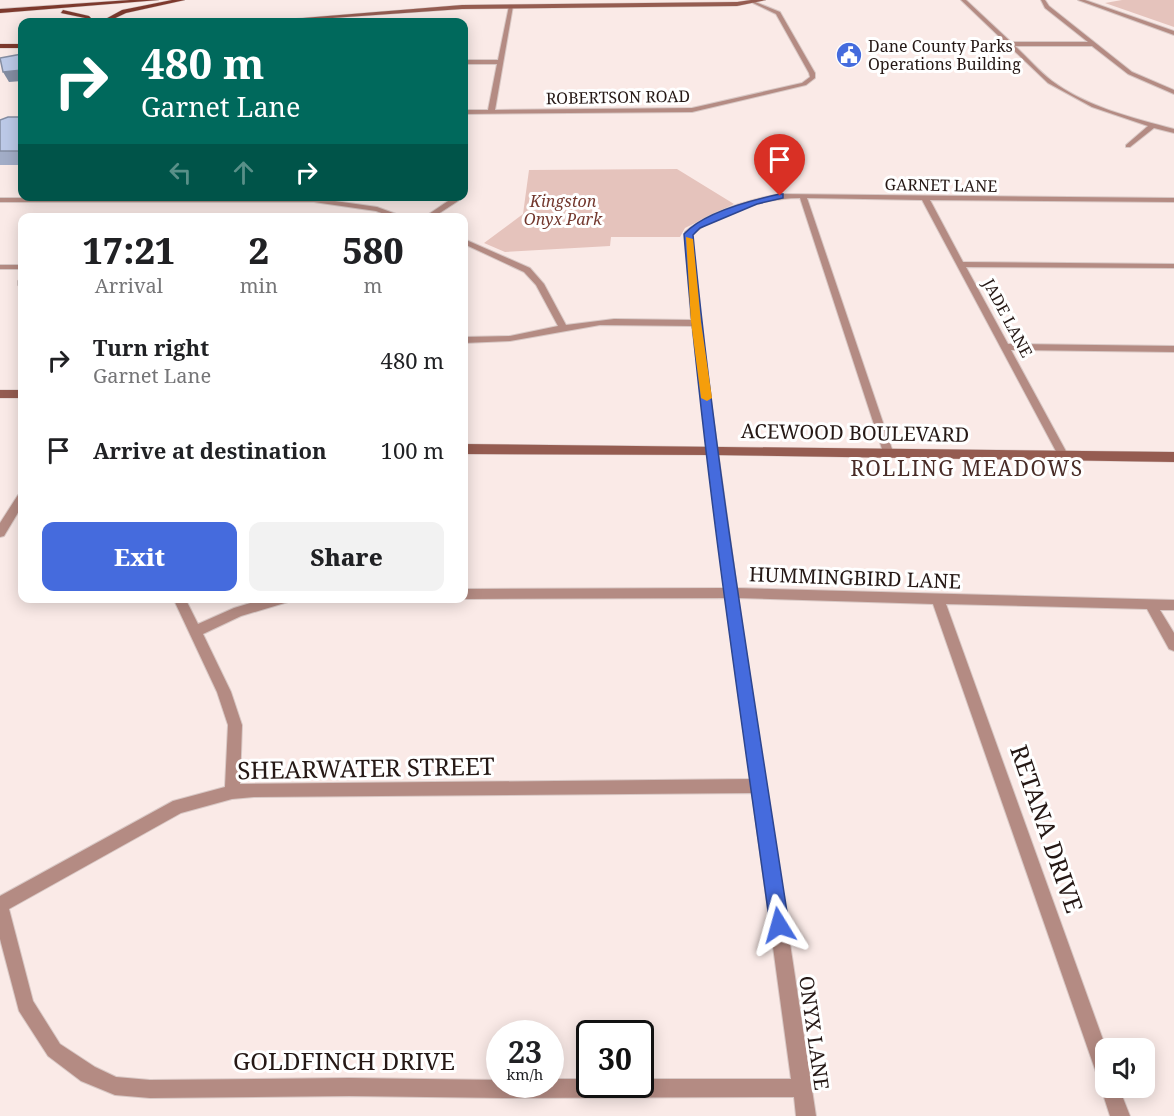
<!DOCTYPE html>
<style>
:root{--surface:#fff;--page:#f2f2f2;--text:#202124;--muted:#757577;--accent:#456bdd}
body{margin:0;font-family:"Noto Serif",serif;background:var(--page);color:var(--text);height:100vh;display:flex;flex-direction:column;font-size:22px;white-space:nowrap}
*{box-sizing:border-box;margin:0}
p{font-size:20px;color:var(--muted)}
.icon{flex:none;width:33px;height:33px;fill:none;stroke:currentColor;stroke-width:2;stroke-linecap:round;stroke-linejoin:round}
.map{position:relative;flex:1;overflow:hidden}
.drawer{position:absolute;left:18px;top:213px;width:450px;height:390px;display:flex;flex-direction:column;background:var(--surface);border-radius:12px;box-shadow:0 3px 15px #0003}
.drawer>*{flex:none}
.top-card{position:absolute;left:18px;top:18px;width:450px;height:183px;border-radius:12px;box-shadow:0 3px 15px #0003;background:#00695c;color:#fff;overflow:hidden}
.fabs{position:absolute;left:1095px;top:1038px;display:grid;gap:12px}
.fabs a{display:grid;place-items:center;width:60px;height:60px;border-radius:12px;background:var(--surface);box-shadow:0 3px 15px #0003;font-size:30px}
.speed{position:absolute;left:486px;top:1020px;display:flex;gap:12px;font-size:30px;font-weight:700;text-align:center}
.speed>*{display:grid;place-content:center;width:78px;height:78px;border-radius:50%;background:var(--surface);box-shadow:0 3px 15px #0003;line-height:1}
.speed small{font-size:15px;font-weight:400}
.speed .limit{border:3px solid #111;border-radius:9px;background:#fff;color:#111}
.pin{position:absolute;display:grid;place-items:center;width:51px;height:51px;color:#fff;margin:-62px -26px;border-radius:50% 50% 50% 0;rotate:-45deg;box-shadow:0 0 6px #0007}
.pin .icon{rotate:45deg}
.me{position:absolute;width:66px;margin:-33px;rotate:352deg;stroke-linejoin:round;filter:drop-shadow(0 0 4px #0008)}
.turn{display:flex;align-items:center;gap:21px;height:126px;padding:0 24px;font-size:27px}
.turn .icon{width:78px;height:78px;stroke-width:2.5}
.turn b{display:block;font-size:42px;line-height:51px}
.lanes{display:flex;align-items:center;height:57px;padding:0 24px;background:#0003;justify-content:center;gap:30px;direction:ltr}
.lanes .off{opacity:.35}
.eta{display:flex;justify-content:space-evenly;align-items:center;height:102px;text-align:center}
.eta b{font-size:36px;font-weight:800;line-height:42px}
.action{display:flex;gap:12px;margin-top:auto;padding:12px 24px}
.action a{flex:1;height:69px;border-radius:12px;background:var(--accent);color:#fff;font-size:24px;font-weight:800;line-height:69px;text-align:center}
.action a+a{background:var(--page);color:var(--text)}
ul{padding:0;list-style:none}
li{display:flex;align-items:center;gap:18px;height:90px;padding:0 24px}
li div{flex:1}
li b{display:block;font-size:22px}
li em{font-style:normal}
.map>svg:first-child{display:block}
.green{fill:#e5c3bc}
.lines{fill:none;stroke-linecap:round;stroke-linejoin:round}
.street-casing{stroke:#d8c8c5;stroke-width:2}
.secondary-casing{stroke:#d8c8c5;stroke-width:1}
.primary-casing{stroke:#d8c8c5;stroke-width:1}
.street{fill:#b48b83;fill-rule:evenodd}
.secondary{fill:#955c51;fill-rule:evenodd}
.primary{fill:#7d392d;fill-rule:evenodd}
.wall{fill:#a2adc7}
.shaded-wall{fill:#848da2}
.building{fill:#bcc9e7;stroke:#848da2;stroke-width:1.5}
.route{fill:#456bdd;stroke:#2d4690;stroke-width:1.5}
.slow{fill:#f59e0b}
.labels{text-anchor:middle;stroke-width:6;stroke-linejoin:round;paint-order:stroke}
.far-poi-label{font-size:16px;fill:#251815;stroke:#fff;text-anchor:start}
.far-street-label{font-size:16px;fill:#251815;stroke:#fff}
.far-park-label{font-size:16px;font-style:italic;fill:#73382e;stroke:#fff}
.street-label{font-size:20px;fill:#251815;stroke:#fff}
.neighbourhood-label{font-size:21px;letter-spacing:1.5px;fill:#492c27;stroke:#fff}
.near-street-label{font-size:24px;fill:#251815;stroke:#fff}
</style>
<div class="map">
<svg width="1174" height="1116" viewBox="0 0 1174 1116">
<rect width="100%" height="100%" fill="#faeae7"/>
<g class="green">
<path d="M1122 0H1174V27L1105 3Z"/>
<path d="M677 169 734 204 685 228 680 237H611L610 246 505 252 484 243 523 214 529 170Z"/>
</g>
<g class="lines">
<g class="street-casing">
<g id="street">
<path d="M961 0H966L1011 42H1088L1045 8 1041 0H1045L1049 6 1132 72 1174 90V94L1128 74 1092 46H1015C1027 57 1039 71 1052 81 1087 107 1133 118 1174 129V133L1154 128 1130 147H1126V145L1148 126 1092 107 1048 83Z"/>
<path d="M1078 0H1085L1174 31V35Z"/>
<path d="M753 1 780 12 815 73V78L806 85 692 112 464 114V110H488L497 64H464V60H498L509 6 511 5 513 6 495 110 692 108 802 83 810 77 809 73 776 14 753 3Z"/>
<path d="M780 194 1174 198V202L930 200 963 262 1174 264V268L966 267 1008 344 1174 346V352L1011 350 1068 455 1063 459 1058 455 922 200 807 198 893 452 888 456 883 452 800 198C766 198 718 212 692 235L700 323 737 588 1174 600V610H1160L1174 633V651L1169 649 1147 609 946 604 1106 1048V1088H1119L1130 1116H1110L1101 1088 1103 1083 1099 1082 1097 1075 933 604 738 598 816 1116H796L794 1097 504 1098 349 1096 150 1098 115 1095 81 1081 48 1056 19 1011 0 939V896L173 801 225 787 228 725 217 692 173 598H185L198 624 234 608 266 598H290L288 602 241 616 203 634 231 692 242 725 240 784 751 779 726 598 464 599 462 598 464 589 725 588 692 326 600 325 510 341 464 343V337L510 336 558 326 536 285 524 272 464 244V239L530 268 544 284 566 325 614 319 691 320 685 232C710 211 748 200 780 194ZM752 793 791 1079H640V1084H590V1079H550V1084H500V1080L349 1078 150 1080 116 1077 95 1067 60 1044 33 1001 9 909 181 813 232 799 254 797Z"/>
<path d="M0 198H314L377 207 407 218H395L376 211 314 202H0Z"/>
<path d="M451 199 458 201 432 218H423Z"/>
<rect x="0" y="265" width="22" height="4"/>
<path d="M22 278V288L18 285V281Z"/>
<path d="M22 494V506L4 536 0 537V523L18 495Z"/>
</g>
</g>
<g class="secondary-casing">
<g id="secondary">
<path d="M751 0H766L737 6 462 9 275 22H253L462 5 737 2Z"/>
<rect x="0" y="390" width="22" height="8"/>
<path d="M464 444 1174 452V462L713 455 464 454Z"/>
</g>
</g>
<g class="primary-casing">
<g id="primary">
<path d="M130 0H159L0 13V9Z"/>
<path d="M172 0H185L126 13 107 22H100L122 10Z"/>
<path d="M63 10 89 16 95 22H89L85 18 61 13Z"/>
<rect x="0" y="44" width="22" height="4"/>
</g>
</g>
<use href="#street" class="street"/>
<use href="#secondary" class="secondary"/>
<use href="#primary" class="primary"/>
</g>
<path class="wall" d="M22 117V165H0V120Z"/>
<path class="shaded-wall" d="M22 70V81L9 82 3 72Z"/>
<g class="building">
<path d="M22 54V70L3 72 0 58Z"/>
<path d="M8 117H22V151H0V120Z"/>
</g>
<path class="route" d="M780 194H783V198L757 204 700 228 693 235C715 466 754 695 789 925L786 931 779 934 772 931 770 925C738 695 703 465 684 234 703 213 752 200 780 194Z"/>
<path class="slow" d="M686 237 693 239 701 322 712 398 707 401 701 398 691 322Z"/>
<defs>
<g id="civic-disc" transform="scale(1.35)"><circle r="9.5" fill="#456bdd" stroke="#fff"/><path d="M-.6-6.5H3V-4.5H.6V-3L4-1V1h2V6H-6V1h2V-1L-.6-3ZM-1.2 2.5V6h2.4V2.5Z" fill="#fff"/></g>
</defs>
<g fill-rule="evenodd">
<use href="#civic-disc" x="849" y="55"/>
</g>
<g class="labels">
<g class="far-poi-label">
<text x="868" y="52">Dane County Parks<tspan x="868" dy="18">Operations Building</tspan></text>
</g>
<g class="far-street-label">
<text transform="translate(618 97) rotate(-1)" y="6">ROBERTSON ROAD</text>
<text transform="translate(941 185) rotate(1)" y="6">GARNET LANE</text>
<text transform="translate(1008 318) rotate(62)" y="6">JADE LANE</text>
</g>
<g class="far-park-label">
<text x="563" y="207">Kingston<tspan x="563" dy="18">Onyx Park</tspan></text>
</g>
<g class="street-label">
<text transform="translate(855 433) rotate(1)" y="7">ACEWOOD BOULEVARD</text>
<text transform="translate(855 578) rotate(2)" y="7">HUMMINGBIRD LANE</text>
<text transform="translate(814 1033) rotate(82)" y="7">ONYX LANE</text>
</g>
<g class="neighbourhood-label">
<text x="967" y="476">ROLLING MEADOWS</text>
</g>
<g class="near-street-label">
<text transform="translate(366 769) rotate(-1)" y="8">SHEARWATER STREET</text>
<text transform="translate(1046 829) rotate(71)" y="8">RETANA DRIVE</text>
<text x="344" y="1070">GOLDFINCH DRIVE</text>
</g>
</g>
</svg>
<div class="fabs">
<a><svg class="icon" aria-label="sound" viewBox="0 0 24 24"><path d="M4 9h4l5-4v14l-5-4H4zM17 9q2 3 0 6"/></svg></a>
</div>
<div class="speed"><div>23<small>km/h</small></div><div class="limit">30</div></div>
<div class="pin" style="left:780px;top:196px;background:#d93025"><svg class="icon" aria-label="arrive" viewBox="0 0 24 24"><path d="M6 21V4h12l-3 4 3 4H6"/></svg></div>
<svg class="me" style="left:779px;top:925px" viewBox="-20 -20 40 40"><path d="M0-17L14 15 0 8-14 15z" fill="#456bdd" stroke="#fff" stroke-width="4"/></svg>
<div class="top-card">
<div class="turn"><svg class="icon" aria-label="right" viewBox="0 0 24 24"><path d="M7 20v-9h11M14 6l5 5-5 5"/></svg><div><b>480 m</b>Garnet Lane</div></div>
<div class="lanes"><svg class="icon off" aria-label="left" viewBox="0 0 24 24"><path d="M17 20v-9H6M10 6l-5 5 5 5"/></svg><svg class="icon off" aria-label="ahead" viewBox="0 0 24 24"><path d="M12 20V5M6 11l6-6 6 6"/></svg><svg class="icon" aria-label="right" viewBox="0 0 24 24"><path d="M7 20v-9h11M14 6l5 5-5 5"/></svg></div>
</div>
<section class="drawer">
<div class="eta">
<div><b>17:21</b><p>Arrival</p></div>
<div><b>2</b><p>min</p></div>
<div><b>580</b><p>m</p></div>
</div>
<ul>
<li><svg class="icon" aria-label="right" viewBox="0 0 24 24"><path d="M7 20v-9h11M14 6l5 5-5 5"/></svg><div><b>Turn right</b><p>Garnet Lane</p></div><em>480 m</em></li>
<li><svg class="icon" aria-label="arrive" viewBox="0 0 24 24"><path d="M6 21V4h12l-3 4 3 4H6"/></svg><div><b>Arrive at destination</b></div><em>100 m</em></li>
</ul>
<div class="action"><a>Exit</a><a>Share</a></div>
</section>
</div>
